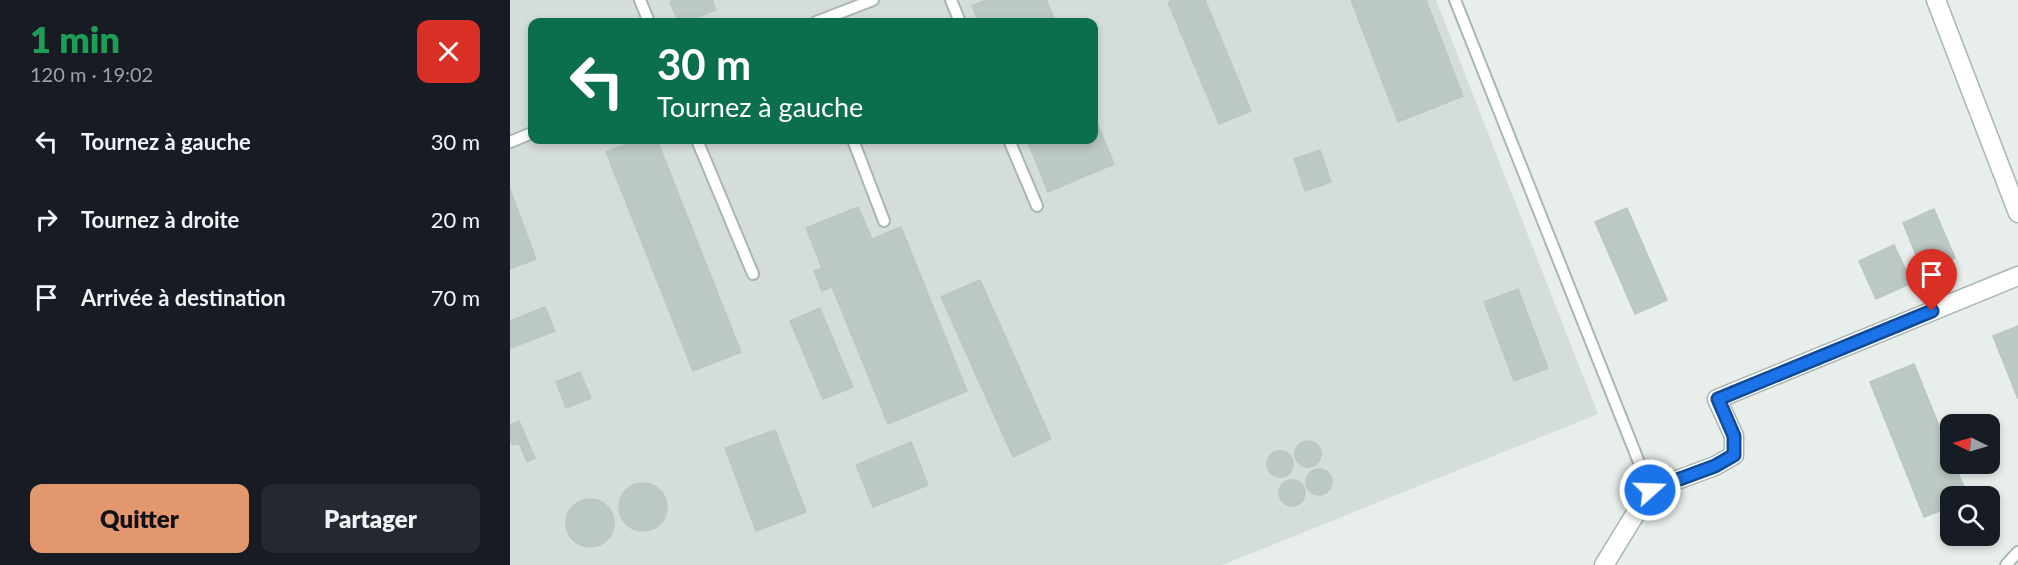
<!DOCTYPE html>
<html lang="fr">
<meta charset="utf-8">
<style>
:root{--surface:#171b24;--page:#242831;--text:#f1f3f6;--muted:#9ea1a6;--accent:#e3976f}
body{margin:0;font-family:Lato,sans-serif;background:var(--page);color:var(--text);height:100vh;display:flex;flex-direction:column;font-size:22px;white-space:nowrap}
*{box-sizing:border-box;margin:0}
p{font-size:20px;color:var(--muted)}
.icon{flex:none;width:33px;height:33px;fill:none;stroke:currentColor;stroke-width:2;stroke-linecap:round;stroke-linejoin:round}
.map{position:relative;flex:1;overflow:hidden}
.drawer{display:flex;flex-direction:column;background:var(--surface);width:510px}
.drawer>*{flex:none}
.top-card{position:absolute;left:18px;top:18px;width:570px;height:126px;border-radius:12px;box-shadow:0 3px 9px #0003;background:#0b6e4f;color:#fff;overflow:hidden}
.needle{width:39px;rotate:275deg}
.buttons{position:absolute;left:1430px;top:414px;display:grid;gap:12px}
.buttons a{display:grid;place-items:center;width:60px;height:60px;border-radius:12px;background:var(--surface);box-shadow:0 3px 9px #0003;font-size:30px}
.pin{position:absolute;display:grid;place-items:center;width:51px;height:51px;color:#fff;margin:-62px -26px;border-radius:50% 50% 50% 0;rotate:-45deg;box-shadow:0 0 6px #0007}
.pin .icon{rotate:45deg}
.me{position:absolute;width:66px;margin:-33px;rotate:70deg;stroke-linejoin:round;filter:drop-shadow(0 0 4px #0008)}
.turn{display:flex;align-items:center;gap:21px;height:126px;padding:0 30px;font-size:27px}
.turn .icon{width:78px;height:78px;stroke-width:2.5}
.turn b{display:block;font-size:42px;line-height:51px}
.round{display:grid;place-items:center;flex:none;width:63px;height:63px;border-radius:12px;background:var(--page)}
.overview{display:flex;align-items:center;justify-content:space-between;height:102px;padding:0 30px}
h1{font-size:36px;font-weight:800;line-height:45px;color:#1e9e55}
.action{display:flex;gap:12px;margin-top:auto;padding:12px 30px}
.action a{flex:1;height:69px;border-radius:12px;background:var(--accent);color:#111;font-size:24px;font-weight:800;line-height:69px;text-align:center}
.action a+a{background:var(--page);color:var(--text)}
ul{padding:0;list-style:none}
li{display:flex;align-items:center;gap:18px;height:78px;padding:0 30px}
li div{flex:1}
li b{display:block;font-size:22px}
li em{font-style:normal}
main{display:flex;flex:1;min-height:0}
.map>svg:first-child{display:block}
.built{fill:#d5ddda;fill-rule:evenodd}
.building{fill:#bcc8c4;stroke:#bac7c3;stroke-width:1.5}
.lines{fill:none;stroke-linecap:round;stroke-linejoin:round}
.lane-casing{stroke:#aab6b2;stroke-width:14}
.street-casing{stroke:#aab6b2;stroke-width:21}
.lane{stroke:#fff;stroke-width:10}
.street{stroke:#fff;stroke-width:18}
.route-casing{stroke:#114b97;stroke-width:15}
.route{stroke:#1a73e8;stroke-width:10}
</style>
<main>
<section class="drawer">
<div class="overview"><div><h1>1 min</h1><p>120 m · 19:02</p></div><a class="round" style="background:#d93025;color:#fff"><svg class="icon" aria-label="close" viewBox="0 0 24 24"><path d="M6 6l12 12M18 6L6 18"/></svg></a></div>
<ul>
<li><svg class="icon" aria-label="left" viewBox="0 0 24 24"><path d="M17 20v-9H6M10 6l-5 5 5 5"/></svg><div><b>Tournez à gauche</b></div><em>30 m</em></li>
<li><svg class="icon" aria-label="right" viewBox="0 0 24 24"><path d="M7 20v-9h11M14 6l5 5-5 5"/></svg><div><b>Tournez à droite</b></div><em>20 m</em></li>
<li><svg class="icon" aria-label="arrive" viewBox="0 0 24 24"><path d="M6 21V4h12l-3 4 3 4H6"/></svg><div><b>Arrivée à destination</b></div><em>70 m</em></li>
</ul>
<div class="action"><a>Quitter</a><a>Partager</a></div>
</section>
<div class="map">
<svg width="1508" height="565" viewBox="0 0 1508 565">
<rect width="100%" height="100%" fill="#e7eeeb"/>
<path class="built" d="M0 0H926L1088 414 712 565H0ZM22 22H584V140H22Z"/>
<g class="building">
<path d="M164 0H202L206 10 176 22H169L160 2Z"/>
<path d="M476 0H536L546 22H469L462 6Z"/>
<path d="M663 0H695L741 111 709 124 658 2Z"/>
<path d="M841 0H916L953 96 888 122Z"/>
<path d="M584 115 604 164 538 192 517 140H584Z"/>
<path d="M127 140H147L231 352 183 371 96 152Z"/>
<path d="M810 150 821 182 795 191 784 159Z"/>
<path d="M0 189 26 259 0 269Z"/>
<path d="M348 207 362 239 391 227 457 391 378 424 322 287 312 291 304 271 312 268 296 228Z"/>
<path d="M1117 208 1157 300 1125 314 1085 222Z"/>
<path d="M1424 209 1445 258 1413 272 1393 223Z"/>
<path d="M1384 245 1402 283 1366 299 1349 261Z"/>
<path d="M470 280 541 439 503 457 431 297Z"/>
<path d="M1008 289 1038 368 1004 381 974 302Z"/>
<path d="M35 307 45 331 1 348 0 321Z"/>
<path d="M310 308 343 387 313 399 280 321Z"/>
<path d="M1508 326V399L1483 336Z"/>
<path d="M1404 364 1440 453V464H1444L1458 496H1440V507L1414 517 1360 382Z"/>
<path d="M70 372 81 398 56 408 46 382Z"/>
<path d="M9 421 25 458 17 462 9 443 3 445 0 439V425Z"/>
<path d="M265 430 296 512 246 531 215 448Z"/>
<circle cx="798" cy="454" r="13"/>
<path d="M401 442 418 485 363 507 346 465Z"/>
<circle cx="770" cy="464" r="13"/>
<circle cx="809" cy="482" r="13"/>
<circle cx="782" cy="493" r="13"/>
<circle cx="133" cy="507" r="24"/>
<circle cx="80" cy="523" r="24"/>
</g>
<g class="lines">
<g class="lane-casing">
<g id="lane">
<path d="M130 0 139 22"/>
<path d="M441 0 450 22"/>
<path d="M945 0 1140 490"/>
<path d="M306 22 363 0"/>
<path d="M187 140 243 274"/>
<path d="M343 140 374 221"/>
<path d="M499 140 527 206"/>
<path d="M0 142 22 133"/>
<path d="M1496 565 1508 552"/>
</g>
</g>
<g class="street-casing">
<g id="street">
<path d="M1426 0 1508 213"/>
<path d="M1094 565 1140 490 1205 466 1224 455V436L1207 399 1508 276"/>
</g>
</g>
<use href="#lane" class="lane"/>
<use href="#street" class="street"/>
</g>
<g class="lines">
<g class="route-casing">
<path id="route" d="M1140 490 1205 466 1224 455V436L1208 399 1422 311"/>
</g>
<use href="#route" class="route"/>
</g>
</svg>
<div class="buttons">
<a><svg class="needle" viewBox="-14 -14 28 28"><path d="M0-13l5 13h-10z" fill="#e53935"/><path d="M0 13l5-13h-10z" fill="#9ea1a6"/></svg></a>
<a><svg class="icon" aria-label="search" viewBox="0 0 24 24"><circle cx="10" cy="10" r="6"/><path d="M15 15l6 6"/></svg></a>
</div>
<div class="pin" style="left:1422px;top:311px;background:#d93025"><svg class="icon" aria-label="arrive" viewBox="0 0 24 24"><path d="M6 21V4h12l-3 4 3 4H6"/></svg></div>
<svg class="me" style="left:1140px;top:490px" viewBox="-20 -20 40 40"><circle r="17" fill="#1a73e8" stroke="#fff" stroke-width="3"/><path d="M0-11L8 9 0 5-8 9z" fill="#fff"/></svg>
<div class="top-card">
<div class="turn"><svg class="icon" aria-label="left" viewBox="0 0 24 24"><path d="M17 20v-9H6M10 6l-5 5 5 5"/></svg><div><b>30 m</b>Tournez à gauche</div></div>
</div>
</div>
</main>
